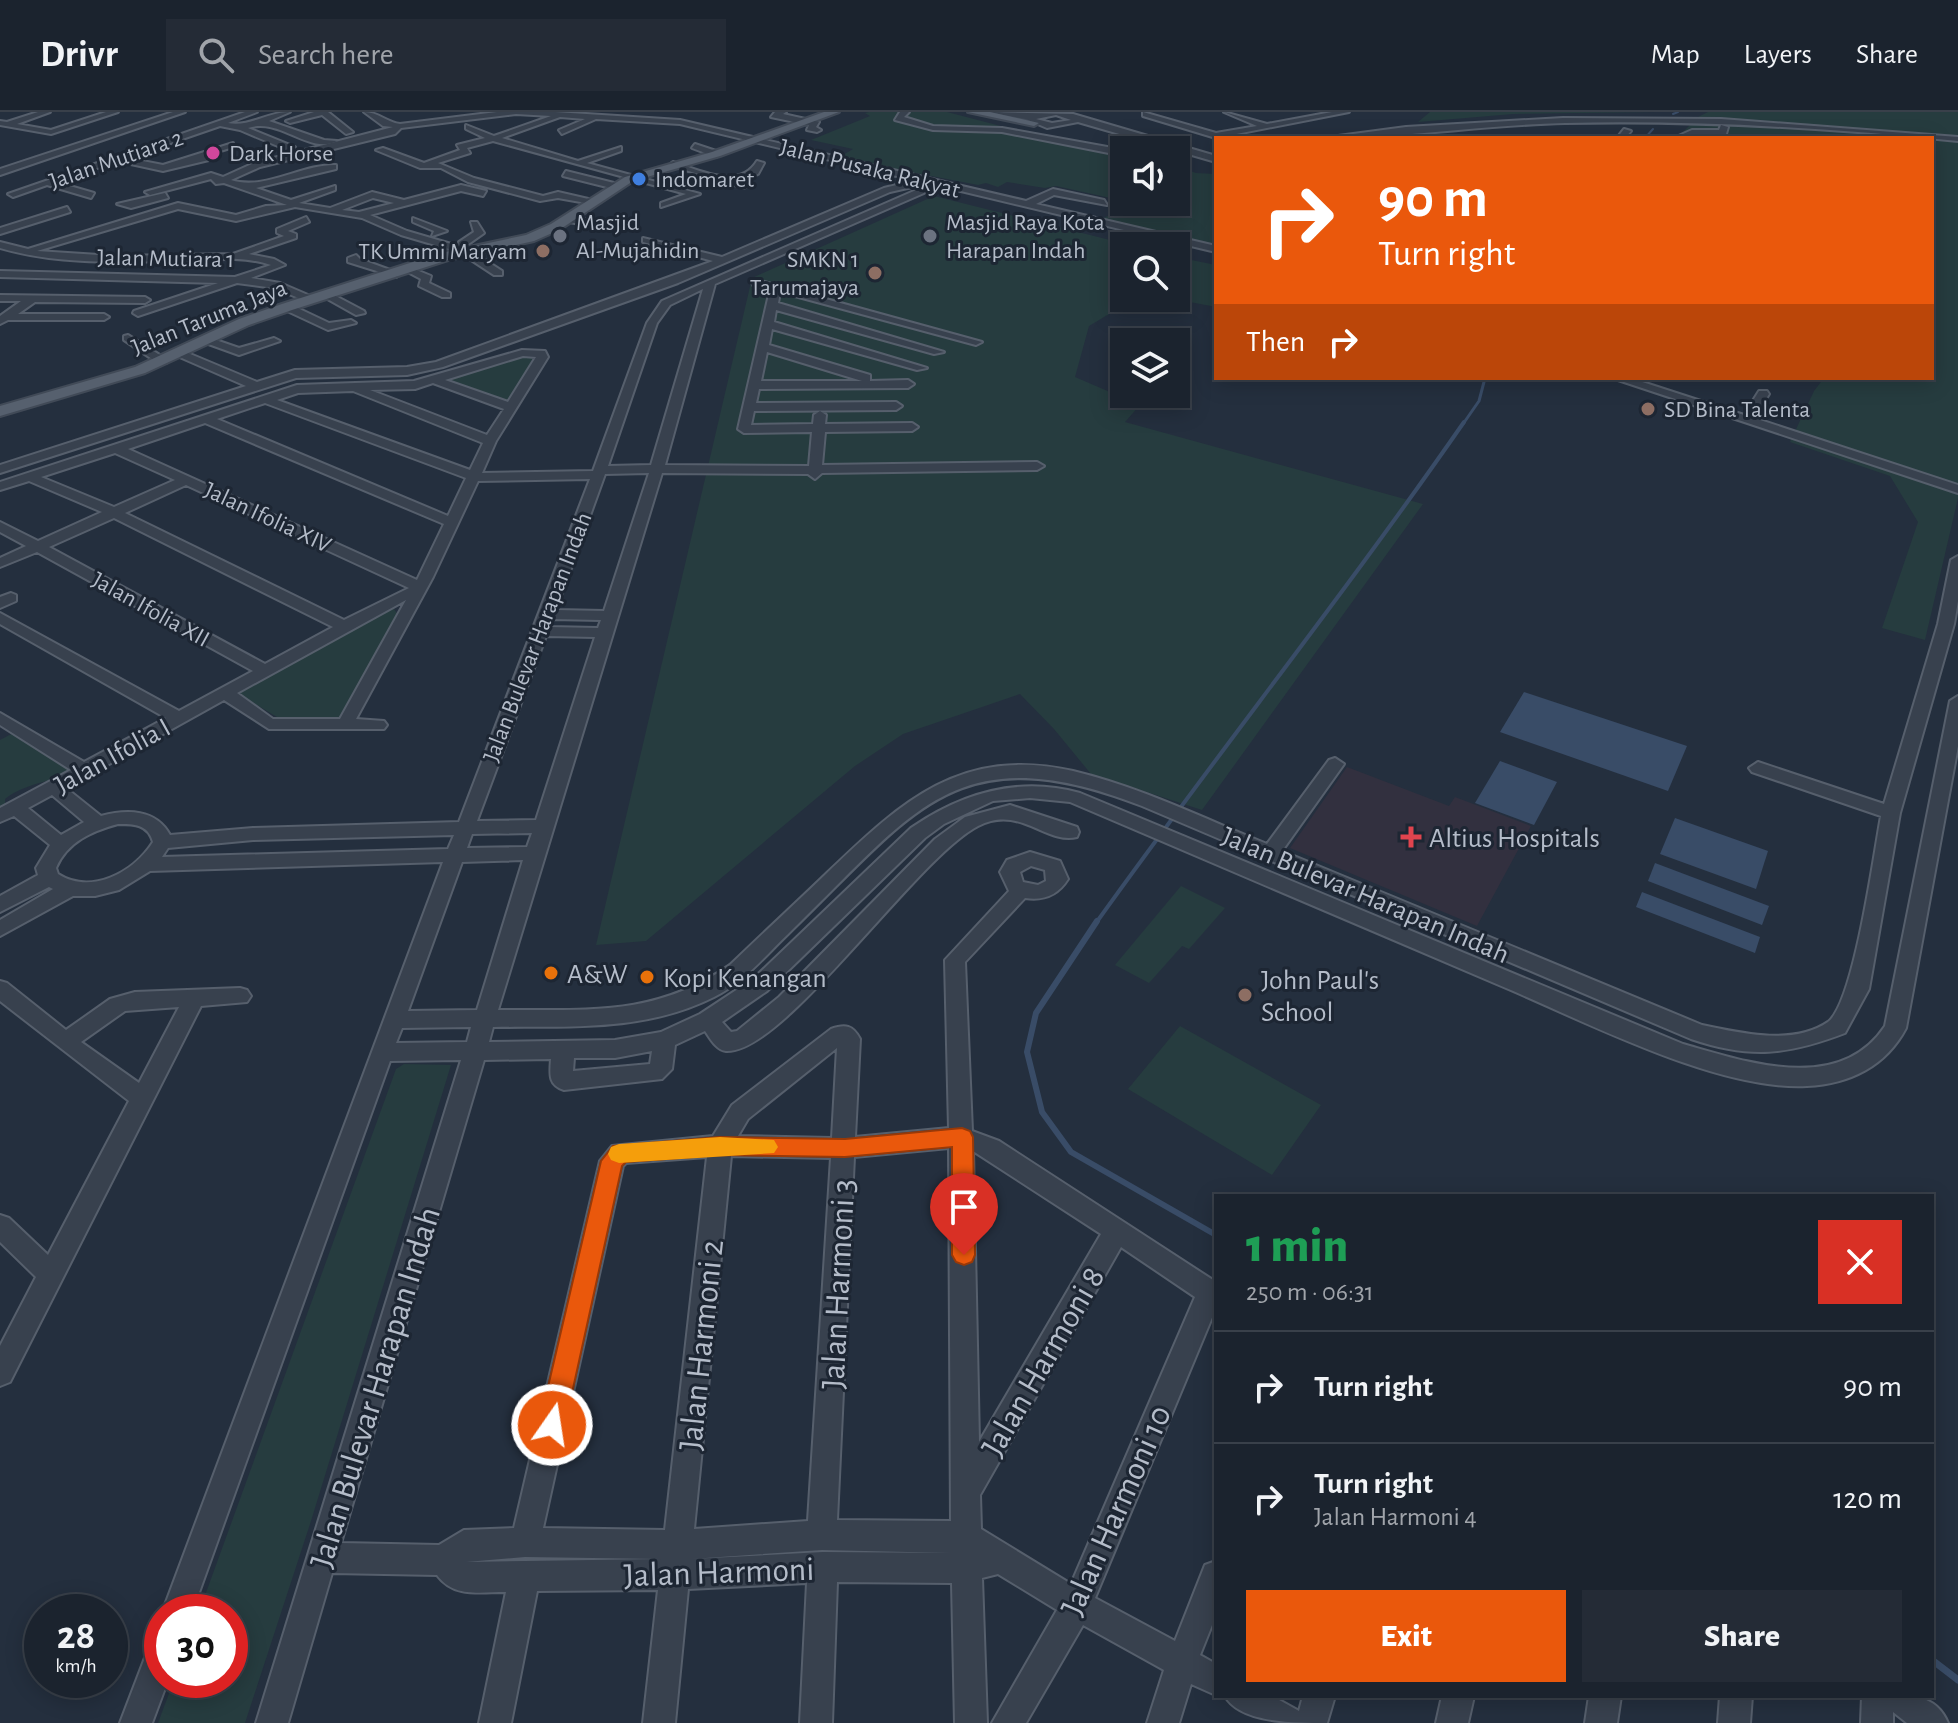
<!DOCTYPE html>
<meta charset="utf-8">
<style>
:root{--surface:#1b232e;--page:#242b36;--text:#f1f3f6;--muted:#a0a4aa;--line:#39404a;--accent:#ea580c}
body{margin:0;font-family:"Alegreya Sans",sans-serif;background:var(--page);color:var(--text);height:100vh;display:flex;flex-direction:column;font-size:30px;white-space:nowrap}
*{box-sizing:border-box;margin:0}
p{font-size:26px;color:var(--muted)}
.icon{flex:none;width:44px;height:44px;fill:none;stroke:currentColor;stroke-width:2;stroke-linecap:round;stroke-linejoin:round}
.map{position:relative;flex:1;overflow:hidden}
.drawer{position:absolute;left:1214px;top:1082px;width:720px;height:504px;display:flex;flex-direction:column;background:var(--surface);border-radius:0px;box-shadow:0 4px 20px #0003,0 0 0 2px var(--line)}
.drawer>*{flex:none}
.hud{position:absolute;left:1214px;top:24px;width:720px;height:244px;border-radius:0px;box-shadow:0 4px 20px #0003,0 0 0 2px var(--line);background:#ea580c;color:#fff;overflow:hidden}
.fabs{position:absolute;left:1110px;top:24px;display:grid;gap:16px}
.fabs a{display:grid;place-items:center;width:80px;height:80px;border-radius:0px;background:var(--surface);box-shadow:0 4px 20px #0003,0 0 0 2px var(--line);font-size:40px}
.speed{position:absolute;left:24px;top:1482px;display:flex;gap:16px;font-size:40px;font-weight:700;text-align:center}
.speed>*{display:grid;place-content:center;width:104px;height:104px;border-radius:50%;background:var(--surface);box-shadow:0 4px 20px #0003,0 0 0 2px var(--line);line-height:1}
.speed small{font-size:20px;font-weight:400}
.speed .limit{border:12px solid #d22;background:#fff;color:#111}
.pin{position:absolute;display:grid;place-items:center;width:68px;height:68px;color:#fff;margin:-82px -34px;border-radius:50% 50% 50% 0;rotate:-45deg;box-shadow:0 0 8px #0007}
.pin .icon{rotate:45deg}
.me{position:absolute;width:88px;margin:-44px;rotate:13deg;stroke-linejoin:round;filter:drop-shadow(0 0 6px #0008)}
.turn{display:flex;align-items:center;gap:28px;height:168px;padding:0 32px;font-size:36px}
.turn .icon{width:104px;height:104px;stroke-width:2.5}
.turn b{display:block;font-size:56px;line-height:68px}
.then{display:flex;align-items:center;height:76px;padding:0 32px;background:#0003;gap:16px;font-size:30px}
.round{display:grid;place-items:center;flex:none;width:84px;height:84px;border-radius:0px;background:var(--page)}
.overview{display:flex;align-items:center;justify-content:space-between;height:136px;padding:0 32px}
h1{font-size:48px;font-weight:800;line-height:60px;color:#1e9e55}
.action{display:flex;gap:16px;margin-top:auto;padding:16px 32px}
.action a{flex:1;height:92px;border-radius:0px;background:var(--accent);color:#fff;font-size:32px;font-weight:800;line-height:92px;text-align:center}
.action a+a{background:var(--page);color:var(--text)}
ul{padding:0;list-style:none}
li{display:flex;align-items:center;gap:24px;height:112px;padding:0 32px;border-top:2px solid var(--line)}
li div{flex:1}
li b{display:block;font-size:30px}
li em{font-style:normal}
header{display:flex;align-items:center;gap:48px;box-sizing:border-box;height:112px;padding:0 40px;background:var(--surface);border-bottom:2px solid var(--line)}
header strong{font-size:38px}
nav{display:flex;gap:44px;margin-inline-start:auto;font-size:28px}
.search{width:560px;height:72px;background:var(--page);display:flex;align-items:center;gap:20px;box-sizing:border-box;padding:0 28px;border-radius:0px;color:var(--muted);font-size:30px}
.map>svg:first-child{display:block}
.medical{fill:#32303f}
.green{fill:#263c3f}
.water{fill:#394c67}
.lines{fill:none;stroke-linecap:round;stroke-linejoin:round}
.stream-far4{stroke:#394c67;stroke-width:2}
.stream-far3{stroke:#394c67;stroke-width:3}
.stream-far2{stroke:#394c67;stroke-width:4}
.stream-far1{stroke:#394c67;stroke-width:6}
.stream{stroke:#394c67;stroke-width:7}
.minor-casing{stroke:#565f6c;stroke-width:4}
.major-casing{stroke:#414a57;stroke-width:4}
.minor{fill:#38414e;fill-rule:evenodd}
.major{fill:#56606e;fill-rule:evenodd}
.route{fill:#ea580c;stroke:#983908;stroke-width:2}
.slow{fill:#f59e0b}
.hotel-dot{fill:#d1479c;stroke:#1d2633;stroke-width:3}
.shop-dot{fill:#3f7fe0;stroke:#1d2633;stroke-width:3}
.worship-dot{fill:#6b7280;stroke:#1d2633;stroke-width:3}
.education-dot{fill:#8d6e63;stroke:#1d2633;stroke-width:3}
.health-dot{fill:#e0444e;stroke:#1d2633;stroke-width:3}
.food-dot{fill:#e8710a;stroke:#1d2633;stroke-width:3}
.labels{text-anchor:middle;stroke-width:6;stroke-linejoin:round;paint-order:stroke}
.far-poi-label{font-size:24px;fill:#b4bcc9;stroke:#1d2633;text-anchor:start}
.far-street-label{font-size:24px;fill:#b4bcc9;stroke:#1d2633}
.street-label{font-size:28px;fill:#b4bcc9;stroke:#1d2633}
.poi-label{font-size:28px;fill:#b4bcc9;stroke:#1d2633;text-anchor:start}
.near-street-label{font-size:34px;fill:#b4bcc9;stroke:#1d2633}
</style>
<header>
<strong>Drivr</strong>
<div class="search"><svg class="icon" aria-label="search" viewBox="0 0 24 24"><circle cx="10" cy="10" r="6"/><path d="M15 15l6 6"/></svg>Search here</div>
<nav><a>Map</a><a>Layers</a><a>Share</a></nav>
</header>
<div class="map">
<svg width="1958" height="1611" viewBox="0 0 1958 1611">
<rect width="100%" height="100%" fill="#242f3e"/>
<path class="medical" d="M1347 655 1449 694 1455 685 1531 714 1477 814 1290 736Z"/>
<g class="green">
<path d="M869 0H947L1039 24 1124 41V89L1056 74 1045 76 1007 70 998 75 986 71 978 73 838 46 853 37 811 28 870 4 865 1Z"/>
<path d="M1430 0H1655L1513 2 1418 10Z"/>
<path d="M1708 0H1958V386L1925 528 1882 516 1918 410 1890 364 1790 330 1814 279 1824 266H1932V26H1704L1681 22 1698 5Z"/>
<path d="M1176 54 1196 61 1216 62V136L1100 108 1132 91 1129 90H1176Z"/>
<path d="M934 84 1134 134H1124V186H1136L1089 214 1075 265 1140 293 1125 310 1423 392 1202 698 1091 662 1054 617 1020 582 903 622 855 654 646 829 596 833 752 166Z"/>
<path d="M1176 145 1216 153V195L1169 186H1176Z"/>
<path d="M528 243 533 245C527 260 520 280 506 289L451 268 459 263Z"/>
<path d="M386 497H394L398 503 340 608H282L237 581Z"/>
<path d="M17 619 78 657C54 671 28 669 5 687V695L0 698V628Z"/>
<path d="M1181 774 1225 796 1189 837 1182 834 1149 871 1115 853Z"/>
<path d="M1180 914 1321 993 1272 1063 1128 977Z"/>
<path d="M404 952 451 953 311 1409 245 1611H158L174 1568H230V1500H199L396 957Z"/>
</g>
<g class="water">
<path d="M1524 580 1687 634 1668 679 1500 620Z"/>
<path d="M1500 649 1557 670 1534 713 1475 691Z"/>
<path d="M1675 706 1768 739 1756 777 1660 742Z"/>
<path d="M1655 751 1769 794 1762 813 1648 769Z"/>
<path d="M1642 780 1760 825 1755 841 1636 795Z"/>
</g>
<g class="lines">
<g class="stream-far4">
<path d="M1673 2 1678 0"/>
<path d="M1645 26 1653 17"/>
</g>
<path class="stream-far3" d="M1463 312 1479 289 1485 266"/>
<path class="stream-far2" d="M1096 811C1217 642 1346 480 1464 310"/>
<path class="stream-far1" d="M1097 809 1036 901 1027 940 1042 1000 1071 1040 1216 1123"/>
<path class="stream" d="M1932 1548 1958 1568"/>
<g class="minor-casing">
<g id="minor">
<path d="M38 0H50L17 12 51 18 106 0H118L51 22 0 13V9L7 10Z"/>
<path d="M173 0H185L0 63V57Z"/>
<path d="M245 0H257L228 11C250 15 268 0 290 0L269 9 324 28 337 29C309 43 280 5 248 16L295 35 292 40 240 18 220 14 127 46 163 53 233 31V35L211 42 213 47 163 59 117 49 56 70 94 81 91 86 47 73 13 85 8 82Z"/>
<path d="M314 0H328L353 20 346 22 322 3 290 11 286 9Z"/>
<path d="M364 0C378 0 386 10 400 12L497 0H555L680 8 1026 89 1053 77 1104 88 1107 93 1054 83 1036 92 1216 134V140L940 74 715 172 665 353 809 354 812 320 744 321 738 317 770 178 753 173 752 171 757 168 982 230 976 233 780 180 778 191 944 240 934 242 776 198 774 210 927 256 917 258 772 217 769 233 870 263V269L908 268 914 272 908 276 759 277 756 291 896 290 902 294 896 298 754 299 751 313 813 312 814 303 820 299 826 303 825 312 912 311 918 315 912 319 825 320 822 353 1037 350 1044 354 1037 358 822 361 815 367 808 362 662 361 498 898C586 897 653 906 730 853 762 822 795 792 827 761 902 689 961 634 1073 659 1140 675 1203 706 1267 732L1329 648 1335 646 1344 652 1282 739 1702 913C1740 921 1793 934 1828 910 1854 891 1874 741 1881 704L1752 660 1749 656 1758 650 1884 692 1938 512 1951 448 1958 444V489L1954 512 1900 701 1869 877 1845 921C1788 943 1750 947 1691 927L1142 694C954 621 914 701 788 822 765 844 743 871 714 885 645 920 568 914 493 915L489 930 615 928 661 920 700 902 753 867 911 716C962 681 1019 664 1080 681L1683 932C1747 950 1839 983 1885 914L1950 589 1958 584V634L1906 916C1886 954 1850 972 1807 974 1717 979 1583 908 1499 873 1356 812 1213 751 1070 690L1030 686 993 689 944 712 925 726 767 879 722 910 731 920 737 919 779 885 935 727 965 705 1010 693 1077 715 1079 720 1077 725C1046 733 1020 692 978 714 916 746 784 942 726 939 716 938 710 926 705 919L675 933 672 957 662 967 564 978C548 973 550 962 551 947L484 948 341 1431 439 1433 464 1418 514 1416 600 1049 612 1034 713 1024 732 993 831 917C845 912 853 913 860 927L855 1025 949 1016 945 848 1009 779 1000 760 1007 748 1030 740 1060 749 1068 767C1058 783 1044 789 1025 786L965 850 972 1019 999 1029 1216 1170V1196L1095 1486 1175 1529 1205 1453 1216 1449V1503L1200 1543 1216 1552 1218 1584 1191 1572 1179 1611H1147L1164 1558 1083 1513 1026 1611H992L1057 1498 998 1462 982 1466 987 1611H955L952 1471 837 1470 832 1611H800L807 1471 688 1477 675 1611H643L658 1478 537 1479 511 1611H479L506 1480C479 1480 454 1486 437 1463L332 1461 288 1611H256L461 948 390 949 192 1500 162 1501 443 750 150 759 119 778 95 784H73L0 824V808L53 777 49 775 0 800V784L38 763 36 756 50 733 14 704 0 710V696L71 658 0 613V601L84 650 166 606 0 512V501L179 599 253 559 37 440 0 455V446L26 434 0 420V410L38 429 102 400 29 369 0 378V370L297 273 414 269 522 238 545 239 548 245 496 329 482 361 593 359 647 211 662 189 930 72 680 12 596 7 562 22 559 18 585 7 560 5 502 26 578 49 621 35V39L587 51 700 82 661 95V91L686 82 493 29 467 36 470 41 438 51 474 66 543 84 558 80 597 89 592 92 558 86 540 89 468 70 441 56H420L376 38 383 36 424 51 460 38 457 33 485 26 466 17V13L494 24 551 4 516 2 401 16 395 22 260 55 231 68C265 79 301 52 336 53V57L256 76 291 88 335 74V78L299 91 330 96 372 80 404 88 461 73 486 79 483 84 461 79 370 103 407 119 458 134 459 130 474 120 471 110H477L484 121 467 133 471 139 502 159V163H494L459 140 401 123 362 106 295 95 236 109 178 97 37 139 114 144 233 142 284 124 277 121V117L306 105 309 110 288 119 296 122V126L249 142 274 147 285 153 251 166 280 171 315 186V190L311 191 274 176 237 171 138 204 133 201 134 199 218 171 0 165V159L235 165 271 153C242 143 208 148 178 149 118 150 59 153 0 136V130L28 137 178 91 236 103 266 94 287 93 224 71 216 72 211 67 150 83 145 80 211 61 223 65 254 51 393 15 383 14ZM373 86 394 91 359 100 342 98ZM703 177 651 353 608 354 657 211 670 193ZM767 240 862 269H863H761ZM523 244 536 245 508 290 445 268ZM433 271 504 297 487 323 370 278 415 277ZM353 279 483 331 470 358 277 288 298 281ZM265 291 466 366 448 404 217 307ZM205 311 444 412 417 468 128 337ZM115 341 175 368 114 395 41 365ZM649 361 604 499 556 498 605 362ZM590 367 459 710 253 716 170 723C156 697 127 697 101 704L66 676 224 588 269 617H384L387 613 384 609 356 607 433 465 478 369ZM186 373 409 476 344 508 125 401ZM114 406 333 515 265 552 49 435ZM406 488 340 607H273L237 581ZM552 507 601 508 598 516 549 515ZM546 524 595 525 536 708 477 709ZM52 683 84 710 61 723 28 696ZM118 712C134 712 148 712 153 730 133 761 91 783 58 762L56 756C67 730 92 719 118 712ZM532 721 527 735 467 736 472 722ZM454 723 448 737 162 745 168 736 253 728ZM523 748 477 898 408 899 462 750ZM1031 754 1045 758 1046 769 1038 773 1023 770 1020 760ZM471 915 467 930 396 931 402 916ZM837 936 832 1026 738 1024 748 1007ZM652 939 650 952 573 959 574 946H615ZM949 1036 951 1409 837 1408 854 1045ZM973 1039 1101 1122 979 1330ZM731 1044 831 1046 808 1409 694 1417ZM707 1045 665 1418 543 1416 623 1054 626 1051ZM1121 1135 1195 1185 1071 1472 981 1417 980 1383ZM822 1438 952 1441 823 1440 691 1447ZM525 1445 661 1447 466 1450Z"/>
<path d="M775 0H786L783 2 819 10 816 15 821 18 817 20 807 18 809 13 771 5Z"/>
<path d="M900 0H909L904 5 933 14 1002 16 1124 38V44L1002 20 933 18 895 8Z"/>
<path d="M988 0 1073 2 1216 44V50L1078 10 1047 16 1026 7ZM1056 3 1071 8 1052 11 1036 7Z"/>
<path d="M1143 0 1216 21 1257 14 1224 0 1267 12 1332 0H1349L1216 26 1143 4Z"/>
<path d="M1563 6 1721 7 1958 25V29C1829 16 1696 8 1565 11 1484 13 1403 26 1323 26L1406 15Z"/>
<path d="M1721 13 1728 15 1726 22 1674 26 1692 18H1719Z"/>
<path d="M1624 17 1631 19 1625 26H1617Z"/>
<path d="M695 32 719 40 720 42 716 45 692 36Z"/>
<path d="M757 49 764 51 758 62 741 69 748 73 744 76 669 53 673 50C700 58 739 79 757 49Z"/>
<path d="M566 59 618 72 619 74 615 77 563 64Z"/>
<path d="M909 70 912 75 890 80 678 171 443 255 407 263 296 266 0 361V353L246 274 175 243V239H183L257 270 295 258 407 255 436 250 713 149 643 130V126L722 145 884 76Z"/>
<path d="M165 81 168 86 131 96 117 92Z"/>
<path d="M67 95 70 100 0 122V116Z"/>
<path d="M566 104 616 112 621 115 616 118 563 109Z"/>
<path d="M413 106 447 119 432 124 434 119 413 110Z"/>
<path d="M356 143 360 147 401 162 396 165 348 150V146Z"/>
<path d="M409 155 431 164 429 171 450 181V185H442L419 174 421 167 404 158Z"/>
<path d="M328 180 364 199 365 201 356 203 324 185V181Z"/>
<path d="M0 183 145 185 150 188 145 191 35 190 18 202H104L109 205 104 208H8L0 212V204L21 189H0Z"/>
<path d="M283 193H291L329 211 351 208 356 211 328 218 283 197Z"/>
<path d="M128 223 166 247V251H158L124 228V224Z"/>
<path d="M207 225 239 236 274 226 280 229 239 243 203 230 201 228Z"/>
<path d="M1612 266H1630L1744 303 1759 279H1767L1769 282 1754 306 1958 373V381Z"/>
<path d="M11 481 16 483V489L0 496V485Z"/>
<path d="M0 869 7 871 66 918 110 887 135 880 240 876 247 878 251 884 247 890 201 894 10 1270 0 1274V1234L36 1165 0 1130V1103L9 1106 48 1143 129 989 0 889ZM179 895 139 971 81 930 125 899Z"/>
<path d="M162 1525V1568H168L152 1611H120L151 1530Z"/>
<path d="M1225 1584H1272L1299 1599 1303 1584H1335L1327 1611C1294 1611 1240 1611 1225 1584Z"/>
<path d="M1442 1584H1474L1468 1611H1436Z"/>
<path d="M1589 1584H1621L1617 1611H1585Z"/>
<path d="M1720 1584H1752L1750 1611H1718Z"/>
<path d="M1862 1584C1895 1584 1933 1575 1948 1611H1907L1893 1600V1611H1861Z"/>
</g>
</g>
<g class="major-casing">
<g id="major">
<path d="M824 0H839L720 44 633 69 559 118 534 129 448 148 292 198 249 213 145 261 0 304V294L135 255 239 207 282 192 441 141 526 123 551 112 625 65 712 40Z"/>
<path d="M968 0H990L1039 11 1034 14Z"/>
</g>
</g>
<use href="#minor" class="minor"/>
<use href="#major" class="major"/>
</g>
<path class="route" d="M962 1016 970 1019 973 1025 975 1143 972 1150 964 1153 956 1150 952 1143V1035L845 1045 720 1043 626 1050 622 1054 565 1313 561 1322 552 1325 543 1322 539 1313 601 1049 613 1034 720 1025 845 1027Z"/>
<path class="slow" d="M720 1025 774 1028 778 1035 774 1041 619 1051 611 1048 608 1042 611 1035 619 1032Z"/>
<circle class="hotel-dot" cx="213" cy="41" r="8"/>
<circle class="shop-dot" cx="639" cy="67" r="8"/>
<g class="worship-dot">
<circle cx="560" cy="124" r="8"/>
<circle cx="930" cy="124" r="8"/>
</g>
<g class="education-dot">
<circle cx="543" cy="139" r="8"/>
<circle cx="875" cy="161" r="8"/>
<circle cx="1648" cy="297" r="8"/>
<circle cx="1245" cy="883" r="8"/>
</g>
<path class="health-dot" d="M1407 713h8v8h8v8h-8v8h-8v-8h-8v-8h8z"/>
<g class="food-dot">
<circle cx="551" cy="861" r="8"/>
<circle cx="647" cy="865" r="8"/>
</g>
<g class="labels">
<g class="far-poi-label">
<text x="229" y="49">Dark Horse</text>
<text x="655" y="75">Indomaret</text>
<text x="576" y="118">Masjid<tspan x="576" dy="28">Al-Mujahidin</tspan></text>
<text x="946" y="118">Masjid Raya Kota<tspan x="946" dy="28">Harapan Indah</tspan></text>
<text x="527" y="147" text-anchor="end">TK Ummi Maryam</text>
<text x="859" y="155" text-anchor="end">SMKN 1<tspan x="859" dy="28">Tarumajaya</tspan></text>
<text x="1664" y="305">SD Bina Talenta</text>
</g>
<g class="far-street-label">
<text transform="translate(116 47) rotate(-19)" y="8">Jalan Mutiara 2</text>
<text transform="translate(870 56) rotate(14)" y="8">Jalan Pusaka Rakyat</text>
<text transform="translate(166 146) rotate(1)" y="8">Jalan Mutiara 1</text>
<text transform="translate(209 205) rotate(-22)" y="8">Jalan Taruma Jaya</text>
<text transform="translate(268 405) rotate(25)" y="8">Jalan Ifolia XIV</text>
<text transform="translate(151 497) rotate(29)" y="8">Jalan Ifolia XII</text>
<text transform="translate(537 525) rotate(-69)" y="8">Jalan Bulevar Harapan Indah</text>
</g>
<g class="street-label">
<text transform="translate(112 643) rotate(-29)" y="10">Jalan Ifolia I</text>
<text transform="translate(1366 782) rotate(23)" y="10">Jalan Bulevar Harapan Indah</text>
</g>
<g class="poi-label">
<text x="1429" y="735">Altius Hospitals</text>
<text x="567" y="871">A&amp;W</text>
<text x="663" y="875">Kopi Kenangan</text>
<text x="1261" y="877">John Paul's<tspan x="1261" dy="32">School</tspan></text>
</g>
<g class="near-street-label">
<text transform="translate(837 1172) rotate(-87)" y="12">Jalan Harmoni 3</text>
<text transform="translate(700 1233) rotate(-84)" y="12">Jalan Harmoni 2</text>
<text transform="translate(1042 1249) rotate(-60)" y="12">Jalan Harmoni 8</text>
<text transform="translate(374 1275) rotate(-73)" y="12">Jalan Bulevar Harapan Indah</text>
<text transform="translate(1115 1398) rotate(-66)" y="12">Jalan Harmoni 10</text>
<text transform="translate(719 1459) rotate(-2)" y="12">Jalan Harmoni</text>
</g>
</g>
</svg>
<div class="fabs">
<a><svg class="icon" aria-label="sound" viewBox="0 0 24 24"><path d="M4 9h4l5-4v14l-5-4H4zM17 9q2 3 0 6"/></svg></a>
<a><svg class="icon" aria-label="search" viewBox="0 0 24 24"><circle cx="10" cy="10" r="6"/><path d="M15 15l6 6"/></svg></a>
<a><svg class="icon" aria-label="layers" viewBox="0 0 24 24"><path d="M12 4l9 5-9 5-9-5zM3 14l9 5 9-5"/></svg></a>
</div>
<div class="speed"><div>28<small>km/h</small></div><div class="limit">30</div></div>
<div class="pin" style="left:964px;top:1143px;background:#d93025"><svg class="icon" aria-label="arrive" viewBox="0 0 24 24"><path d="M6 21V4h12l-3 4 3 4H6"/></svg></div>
<svg class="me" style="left:552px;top:1313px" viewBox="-20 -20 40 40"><circle r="17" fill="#ea580c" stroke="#fff" stroke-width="3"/><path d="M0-11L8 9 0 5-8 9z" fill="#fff"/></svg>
<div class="hud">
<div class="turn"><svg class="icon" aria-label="right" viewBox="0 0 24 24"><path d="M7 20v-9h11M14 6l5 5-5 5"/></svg><div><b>90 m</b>Turn right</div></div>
<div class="then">Then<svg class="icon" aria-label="right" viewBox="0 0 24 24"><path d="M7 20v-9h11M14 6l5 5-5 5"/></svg></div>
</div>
<section class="drawer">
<div class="overview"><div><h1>1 min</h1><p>250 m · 06:31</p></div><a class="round" style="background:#d93025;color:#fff"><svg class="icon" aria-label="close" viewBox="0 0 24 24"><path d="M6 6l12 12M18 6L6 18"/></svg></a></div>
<ul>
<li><svg class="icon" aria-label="right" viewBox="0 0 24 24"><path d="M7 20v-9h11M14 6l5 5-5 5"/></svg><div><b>Turn right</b></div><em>90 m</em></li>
<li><svg class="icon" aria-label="right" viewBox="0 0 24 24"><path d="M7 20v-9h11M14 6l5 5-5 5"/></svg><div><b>Turn right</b><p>Jalan Harmoni 4</p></div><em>120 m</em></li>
</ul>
<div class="action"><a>Exit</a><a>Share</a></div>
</section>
</div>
